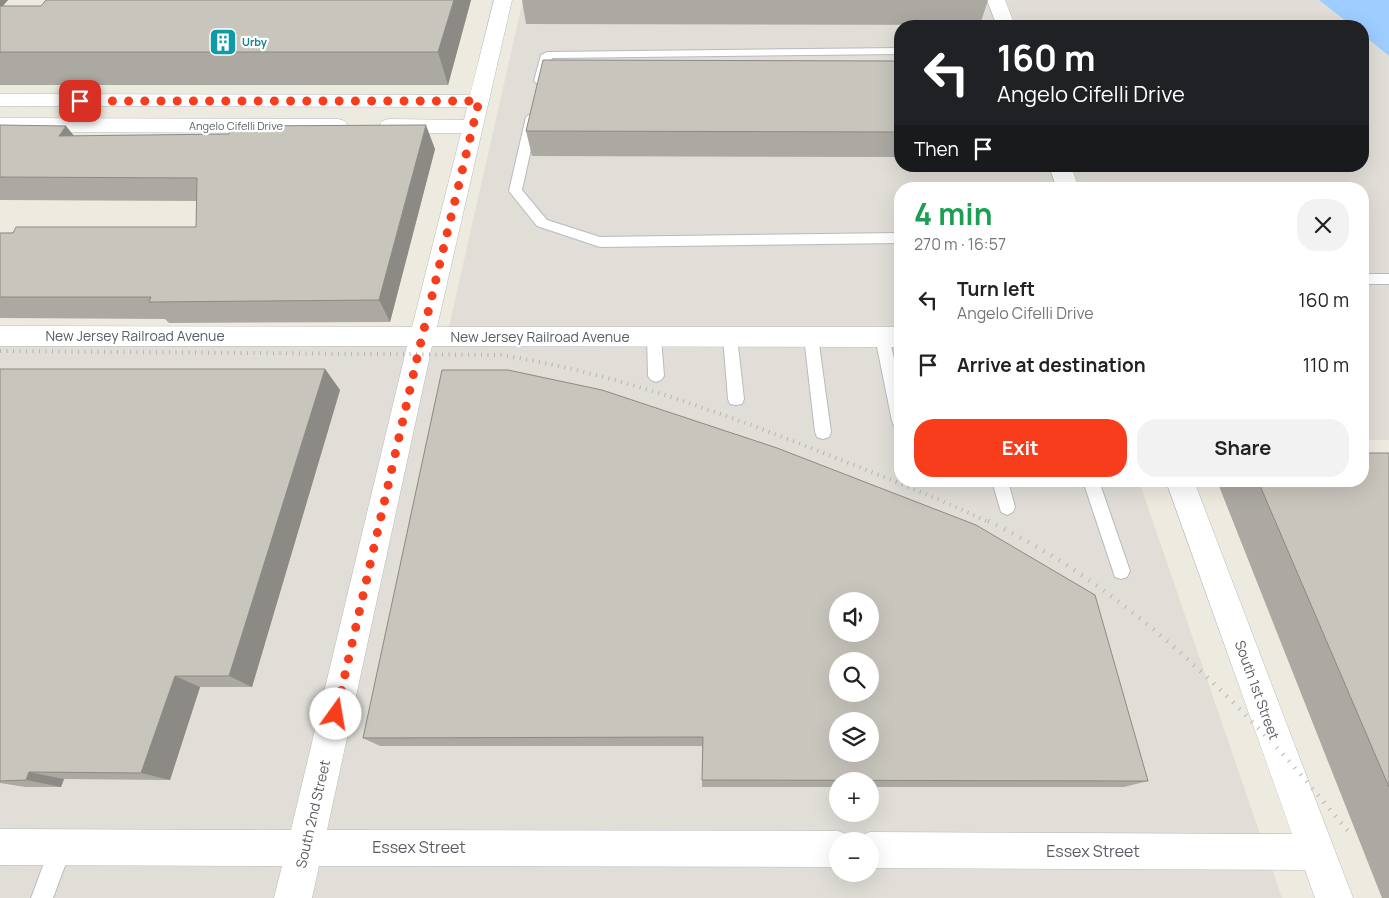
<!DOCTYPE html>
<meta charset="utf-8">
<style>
:root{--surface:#fff;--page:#f2f2f2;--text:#222;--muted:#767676;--accent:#f73d1c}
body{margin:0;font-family:Manrope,sans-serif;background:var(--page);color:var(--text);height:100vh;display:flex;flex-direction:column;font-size:19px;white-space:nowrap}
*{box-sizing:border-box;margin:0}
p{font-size:16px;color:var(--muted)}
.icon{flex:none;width:28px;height:28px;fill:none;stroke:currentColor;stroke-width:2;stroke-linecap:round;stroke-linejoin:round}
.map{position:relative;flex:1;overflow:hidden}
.drawer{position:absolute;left:894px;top:182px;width:475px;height:305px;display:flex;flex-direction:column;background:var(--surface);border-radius:20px;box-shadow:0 5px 20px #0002}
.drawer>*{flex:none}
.banner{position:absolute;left:894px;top:20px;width:475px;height:152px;border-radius:20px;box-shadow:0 5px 20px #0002;background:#202124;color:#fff;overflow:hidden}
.tools{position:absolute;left:829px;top:592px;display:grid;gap:10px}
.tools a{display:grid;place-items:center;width:50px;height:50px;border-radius:50%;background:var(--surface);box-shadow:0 5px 20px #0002;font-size:25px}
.pin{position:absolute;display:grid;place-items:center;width:42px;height:42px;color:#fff;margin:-21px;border-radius:10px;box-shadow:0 2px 8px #0006}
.me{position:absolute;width:55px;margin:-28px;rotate:13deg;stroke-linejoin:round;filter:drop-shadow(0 0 4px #0008)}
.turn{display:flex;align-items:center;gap:18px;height:105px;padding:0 20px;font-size:22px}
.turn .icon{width:65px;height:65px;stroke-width:2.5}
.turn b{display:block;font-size:35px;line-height:42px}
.then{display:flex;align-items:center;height:48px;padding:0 20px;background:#0003;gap:10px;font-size:19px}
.round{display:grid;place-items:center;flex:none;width:52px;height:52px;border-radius:20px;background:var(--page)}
.overview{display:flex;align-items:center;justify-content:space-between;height:85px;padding:0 20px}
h1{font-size:30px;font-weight:700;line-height:38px;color:#1e9e55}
.cta{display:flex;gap:10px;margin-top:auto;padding:10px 20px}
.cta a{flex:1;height:58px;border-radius:20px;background:var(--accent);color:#fff;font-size:20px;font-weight:700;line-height:58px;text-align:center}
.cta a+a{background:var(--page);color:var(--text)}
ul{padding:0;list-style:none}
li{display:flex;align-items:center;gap:15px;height:65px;padding:0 20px}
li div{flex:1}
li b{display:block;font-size:19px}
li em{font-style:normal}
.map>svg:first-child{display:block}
.industrial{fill:#e0ded7;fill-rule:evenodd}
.water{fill:#9ecdff}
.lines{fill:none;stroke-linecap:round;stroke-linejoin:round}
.service-casing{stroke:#b8bac0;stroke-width:2}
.minor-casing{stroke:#b8bac0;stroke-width:1}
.service{fill:#fff;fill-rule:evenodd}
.minor{fill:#fff;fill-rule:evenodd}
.rail-far1{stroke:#b4b5b5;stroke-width:4;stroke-dasharray:1 5.5;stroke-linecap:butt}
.rail{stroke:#b4b5b5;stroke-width:4.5;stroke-dasharray:1 8;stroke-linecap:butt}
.wall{fill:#aca9a3}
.shaded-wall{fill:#8c8a84}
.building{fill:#c8c5bd;stroke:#8c8a84;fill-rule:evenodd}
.route{stroke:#f73d1c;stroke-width:9;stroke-dasharray:0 16.2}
.labels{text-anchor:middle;stroke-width:4.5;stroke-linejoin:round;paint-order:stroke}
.far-culture-label{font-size:11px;font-weight:bold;fill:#0d838f;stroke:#fff;text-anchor:start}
.far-street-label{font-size:11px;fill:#595c62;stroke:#fff}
.street-label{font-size:14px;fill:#595c62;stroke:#fff}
.near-street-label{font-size:16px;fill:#595c62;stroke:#fff}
</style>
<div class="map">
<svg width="1389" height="898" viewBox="0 0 1389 898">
<rect width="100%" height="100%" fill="#edebdf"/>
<path class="industrial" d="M523 0H1319L1352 26H900V166H1362L1363 35 1389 56V440H1363L1362 189H900V481H1139L1282 898H0V343L445 344ZM838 601H870V634H838ZM838 661H870V694H838ZM838 721H870V754H838ZM838 781H870V814H838ZM838 841H870V874H838Z"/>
<path class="water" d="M1319 0H1389V56L1363 35 1362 26H1352Z"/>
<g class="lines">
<g class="service-casing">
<g id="service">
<path d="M900 48V54L552 58 544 83H536L534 81 541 55 547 52Z"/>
<path d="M532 113 538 117 522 190 547 220 600 237 900 233V243L600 247 537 226 509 191 526 117Z"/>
<rect x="1362" y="274" width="27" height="10"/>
<path d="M654 331 659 333 661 337 664 376 661 380 656 382 651 380 648 376 647 337 649 333Z"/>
<path d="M730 331 735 333 737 337 744 399 742 404 736 405 730 404 728 399 723 337 725 333Z"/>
<path d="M811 331 816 333 818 337 831 432 829 437 823 439 817 437 815 432 804 337 806 333Z"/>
<path d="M882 331 887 333 889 337 900 385V428L894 426 892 421 875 337 877 333Z"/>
<path d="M992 481H1008L1015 507 1013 512 1007 515 1001 512Z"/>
<path d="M1083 481H1099L1130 571 1127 577 1121 579 1115 577Z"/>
<path d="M61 836 69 839 72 847 53 898H31L53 839Z"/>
</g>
</g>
<g class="minor-casing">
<g id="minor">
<path d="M494 0H512L437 327H900V347L432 346 327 830 838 831 851 836 853 841H838V867L319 866 312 898H274L282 866 0 865V829L291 830 407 346H0V326L412 327 461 133H389L382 131 379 126 382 121 389 119 464 120 467 107 0 106V94L470 95Z"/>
<path d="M987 0H1005L1015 26H997Z"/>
<path d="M0 118 338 119 345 121 348 126 345 131 338 133 0 132Z"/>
<path d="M1049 166H1071L1079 189H1057Z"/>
<path d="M1166 481H1194L1353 898H1315L1305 870 870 868V841H855L857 837 870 832 1292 834Z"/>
</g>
</g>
<use href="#service" class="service"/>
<use href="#minor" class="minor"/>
<path class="rail-far1" d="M0 351 501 355C614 373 720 412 826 454 881 476 937 497 990 523"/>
<path class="rail" d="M988 521C1101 575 1194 659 1279 750 1303 776 1325 804 1348 831"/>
</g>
<g class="wall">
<path d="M0 0H8L3 6H41L46 0H471L448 85H0Z"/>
<path d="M522 0H988L980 25 526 24Z"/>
<path d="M900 61V157L532 156 526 131Z"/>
<path d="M0 125 75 136 435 149 390 322 169 323 165 319 0 318V233L196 227 197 201 0 200Z"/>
<path d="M0 369H325L340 390 252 687H200L170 780 64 779 61 787H25L0 783Z"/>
<path d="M442 370 1148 781 1124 787H870V781H838V787H702V746H380L363 738Z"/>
<path d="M1389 453V898H1382L1217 481H1362Z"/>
</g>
<g class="shaded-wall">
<path d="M0 0H8L0 9Z"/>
<path d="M454 0H471L448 85 438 52Z"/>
<path d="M426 125 435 149 390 322 379 300Z"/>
<path d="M66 126 85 149 59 136Z"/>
<path d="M325 369 340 390 252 687 229 676Z"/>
<path d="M175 676 200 687 170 780 141 773Z"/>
<path d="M29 772 64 779 61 787 26 780Z"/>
</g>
<g class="building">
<path d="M46 0H454L438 52H0V6H41Z"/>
<path d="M543 60 900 61V132L526 131Z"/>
<path d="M0 125 66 126 59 136 229 134 233 126 426 125 379 300 149 302 151 297H0V233H13L16 227H196L197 178 0 177Z"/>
<path d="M0 369H325L229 676H175L141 773 29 772 26 780 0 781Z"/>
<path d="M442 370H508L602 390 777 448 976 525 1095 595 1148 781 702 780 703 737 363 738ZM838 601H870V634H838ZM838 661H870V694H838ZM838 721H870V754H838Z"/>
<path d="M1362 453H1389V787L1258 481H1362Z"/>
</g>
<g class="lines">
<path class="route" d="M80 101H479L418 354 336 714"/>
</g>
<defs>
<g id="building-square" transform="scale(1.4375)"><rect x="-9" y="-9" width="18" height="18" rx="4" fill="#0f9aa8" stroke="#fff"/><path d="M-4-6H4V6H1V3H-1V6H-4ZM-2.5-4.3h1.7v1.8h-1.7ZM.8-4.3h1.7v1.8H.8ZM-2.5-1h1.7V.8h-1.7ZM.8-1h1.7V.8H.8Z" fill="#fff"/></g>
</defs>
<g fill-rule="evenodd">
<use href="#building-square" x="223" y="42"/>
</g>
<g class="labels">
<g class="far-culture-label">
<text x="242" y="46">Urby</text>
</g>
<g class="far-street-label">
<text x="236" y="130">Angelo Cifelli Drive</text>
</g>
<g class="street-label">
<text x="135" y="341">New Jersey Railroad Avenue</text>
<text x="540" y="342">New Jersey Railroad Avenue</text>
<text transform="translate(1257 690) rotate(70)" y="5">South 1st Street</text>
<text transform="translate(313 814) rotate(-77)" y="5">South 2nd Street</text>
</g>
<g class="near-street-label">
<text x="419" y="853">Essex Street</text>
<text x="1093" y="857">Essex Street</text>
</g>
</g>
</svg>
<div class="tools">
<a><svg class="icon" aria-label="sound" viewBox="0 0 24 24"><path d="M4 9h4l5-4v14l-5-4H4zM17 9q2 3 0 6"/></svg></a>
<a><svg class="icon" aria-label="search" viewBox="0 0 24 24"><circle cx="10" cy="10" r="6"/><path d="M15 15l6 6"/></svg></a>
<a><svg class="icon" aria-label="layers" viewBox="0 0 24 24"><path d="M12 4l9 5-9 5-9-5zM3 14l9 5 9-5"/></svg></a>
<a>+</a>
<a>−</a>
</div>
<div class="pin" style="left:80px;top:101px;background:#d93025"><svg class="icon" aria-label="arrive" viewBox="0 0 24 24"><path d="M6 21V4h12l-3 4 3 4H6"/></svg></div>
<svg class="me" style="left:336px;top:714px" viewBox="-20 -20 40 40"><circle r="19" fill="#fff"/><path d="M0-13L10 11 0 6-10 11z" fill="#f73d1c"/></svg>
<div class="banner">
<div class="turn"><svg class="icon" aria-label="left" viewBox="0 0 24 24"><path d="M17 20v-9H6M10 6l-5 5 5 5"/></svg><div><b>160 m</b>Angelo Cifelli Drive</div></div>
<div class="then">Then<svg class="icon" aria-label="arrive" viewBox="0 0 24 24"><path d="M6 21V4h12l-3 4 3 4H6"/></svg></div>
</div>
<section class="drawer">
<div class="overview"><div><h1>4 min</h1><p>270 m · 16:57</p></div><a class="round"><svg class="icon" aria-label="close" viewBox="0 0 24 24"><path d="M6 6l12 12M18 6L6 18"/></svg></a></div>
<ul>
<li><svg class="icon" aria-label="left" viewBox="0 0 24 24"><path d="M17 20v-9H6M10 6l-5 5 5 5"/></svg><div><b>Turn left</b><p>Angelo Cifelli Drive</p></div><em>160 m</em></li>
<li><svg class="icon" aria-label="arrive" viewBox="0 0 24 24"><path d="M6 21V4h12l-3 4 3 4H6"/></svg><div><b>Arrive at destination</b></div><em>110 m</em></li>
</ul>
<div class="cta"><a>Exit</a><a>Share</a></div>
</section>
</div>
